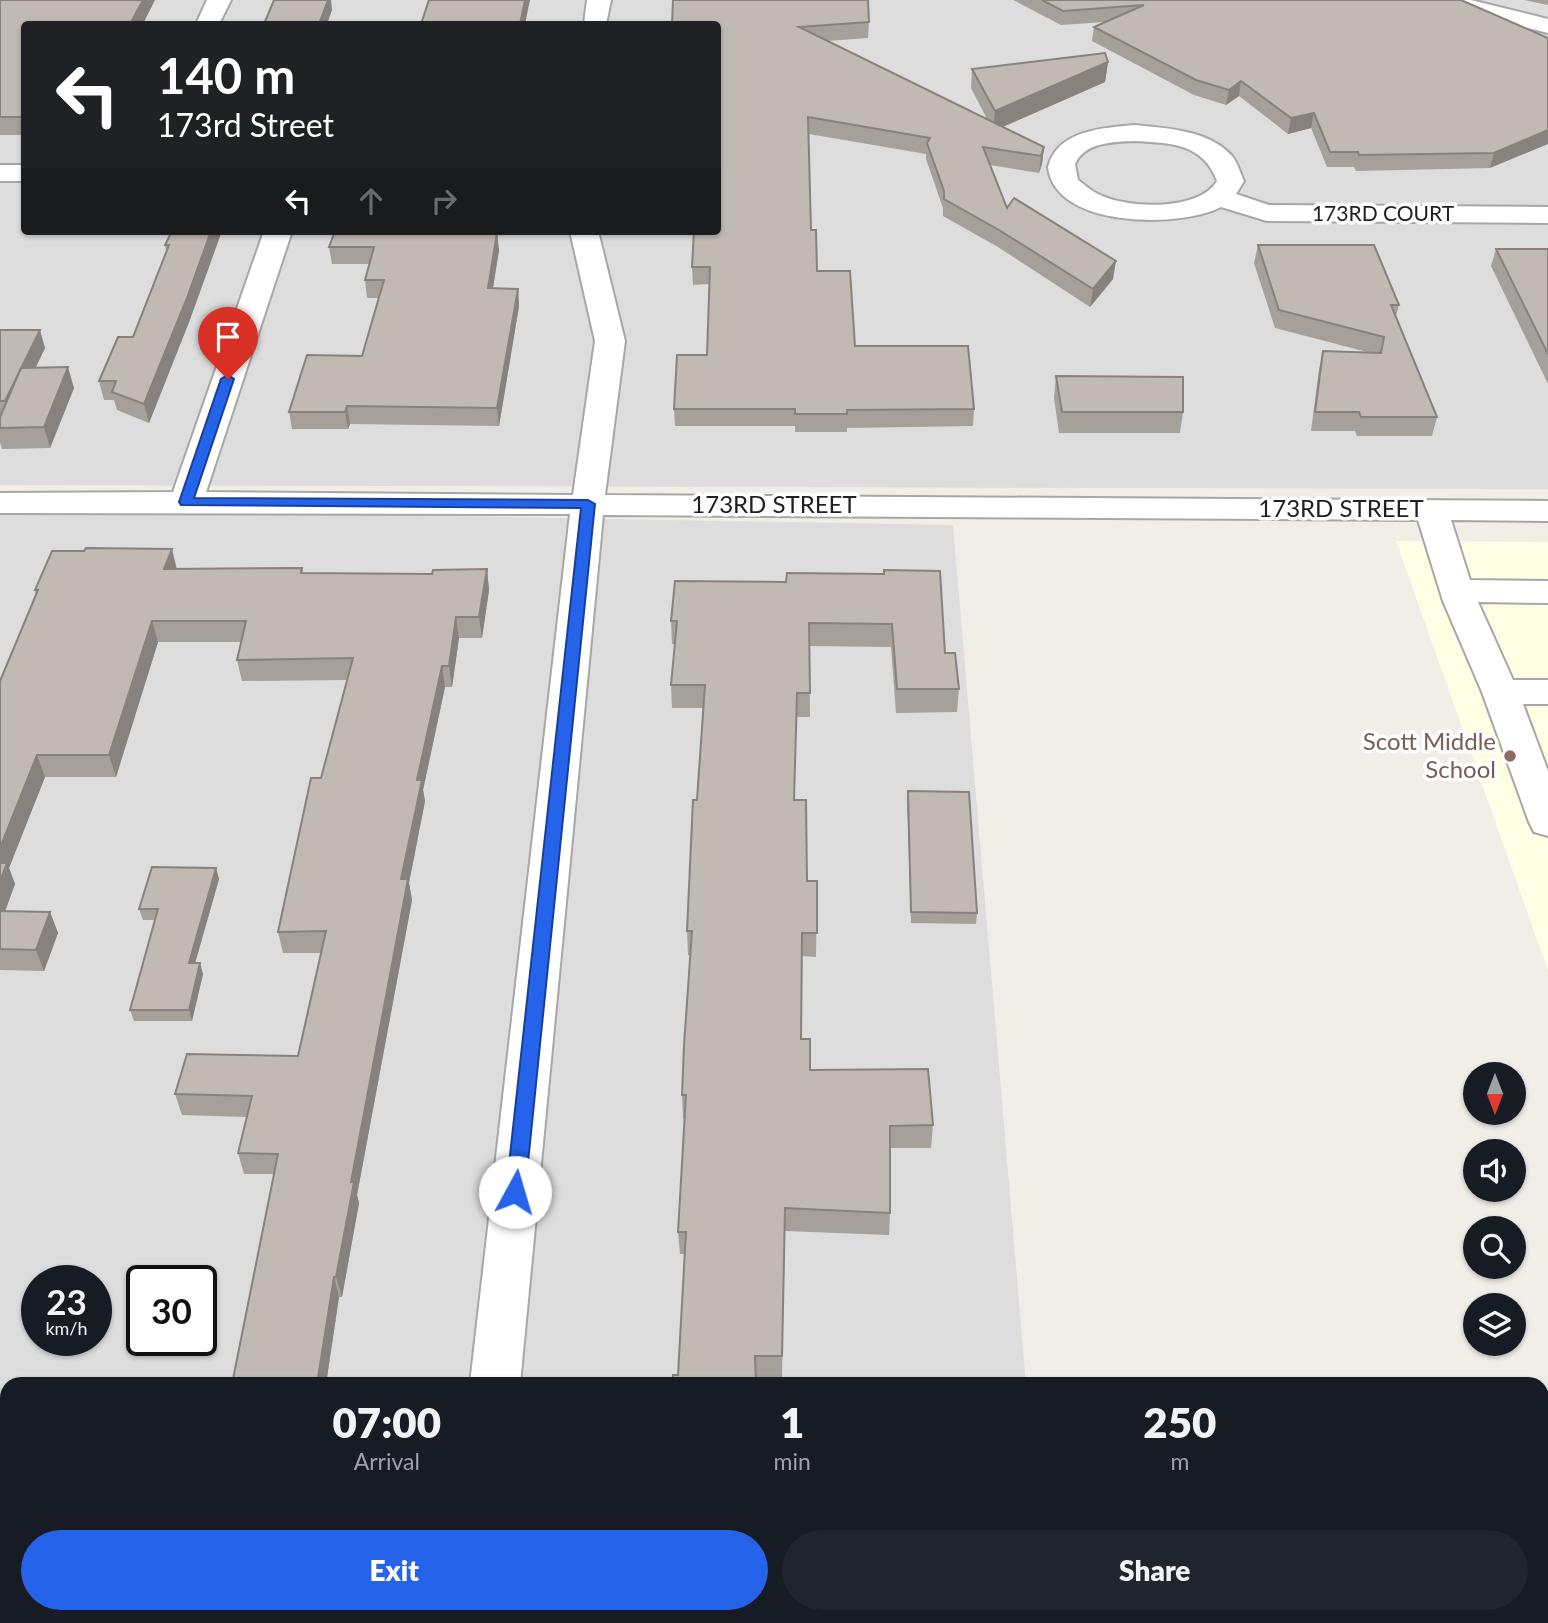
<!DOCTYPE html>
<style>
:root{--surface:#171b24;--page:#20242c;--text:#f1f3f6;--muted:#9ea1a6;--accent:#2563eb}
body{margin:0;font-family:Lato,sans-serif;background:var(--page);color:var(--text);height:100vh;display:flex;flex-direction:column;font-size:26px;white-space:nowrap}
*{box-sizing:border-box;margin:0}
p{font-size:23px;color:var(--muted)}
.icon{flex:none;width:38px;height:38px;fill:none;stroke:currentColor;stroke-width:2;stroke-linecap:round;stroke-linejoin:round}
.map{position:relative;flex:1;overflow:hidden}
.drawer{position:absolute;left:0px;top:1377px;width:1549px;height:247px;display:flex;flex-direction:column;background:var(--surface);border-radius:21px 21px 0 0;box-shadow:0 2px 5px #0004}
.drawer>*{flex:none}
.banner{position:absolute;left:21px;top:21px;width:700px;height:214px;border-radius:7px;box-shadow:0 2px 5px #0004;background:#202124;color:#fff;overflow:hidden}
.needle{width:46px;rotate:180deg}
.buttons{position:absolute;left:1463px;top:1062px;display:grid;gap:14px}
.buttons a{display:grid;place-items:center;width:63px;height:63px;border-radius:50%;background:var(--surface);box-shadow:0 2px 5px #0004;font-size:35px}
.speed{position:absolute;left:21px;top:1265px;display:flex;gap:14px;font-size:35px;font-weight:700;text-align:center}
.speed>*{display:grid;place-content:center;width:91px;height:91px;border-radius:50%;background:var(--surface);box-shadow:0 2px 5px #0004;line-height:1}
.speed small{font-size:18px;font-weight:400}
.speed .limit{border:4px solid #111;border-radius:10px;background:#fff;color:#111}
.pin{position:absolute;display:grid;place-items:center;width:60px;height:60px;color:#fff;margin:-72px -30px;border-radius:50% 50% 50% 0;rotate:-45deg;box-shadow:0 0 7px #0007}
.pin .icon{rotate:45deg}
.me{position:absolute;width:77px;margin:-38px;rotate:6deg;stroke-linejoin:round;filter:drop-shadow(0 0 5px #0008)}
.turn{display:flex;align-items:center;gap:24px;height:147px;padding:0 21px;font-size:32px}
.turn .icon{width:91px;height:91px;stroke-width:2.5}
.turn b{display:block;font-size:49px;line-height:60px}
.lanes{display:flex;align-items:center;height:66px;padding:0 21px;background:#0003;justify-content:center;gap:35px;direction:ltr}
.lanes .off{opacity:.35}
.eta{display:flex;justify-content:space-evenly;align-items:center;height:119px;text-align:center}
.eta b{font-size:42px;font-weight:800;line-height:49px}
.action{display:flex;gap:14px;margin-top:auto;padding:14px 21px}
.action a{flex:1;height:80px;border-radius:42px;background:var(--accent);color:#fff;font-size:28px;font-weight:800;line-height:80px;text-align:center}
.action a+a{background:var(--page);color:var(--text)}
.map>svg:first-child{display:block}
.residential{fill:#dedddd;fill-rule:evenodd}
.education{fill:#fdfee2}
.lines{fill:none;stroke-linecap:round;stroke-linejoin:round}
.minor-casing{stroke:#a7a7a7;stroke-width:4}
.minor{fill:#fff;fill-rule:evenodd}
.wall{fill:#a6a09a}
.shaded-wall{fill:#87827d}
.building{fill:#c1bab3;stroke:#87827d;stroke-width:2}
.route{fill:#2563eb;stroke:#184099;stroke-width:2}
.education-dot{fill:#8d6e63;stroke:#fff;stroke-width:2.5}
.labels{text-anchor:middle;stroke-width:7;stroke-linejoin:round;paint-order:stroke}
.far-street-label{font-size:21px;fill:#202020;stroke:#fff}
.street-label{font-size:24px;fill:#202020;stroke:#fff}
.education-label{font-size:24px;fill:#785e54;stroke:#fff;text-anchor:end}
</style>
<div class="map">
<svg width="1548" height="1623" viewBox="0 0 1548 1623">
<rect width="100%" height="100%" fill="#f0eee7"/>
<g class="residential">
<path d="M0 0H1548V489L0 485ZM24 24H718V231H24Z"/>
<path d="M0 508 953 525 1026 1384H7V1617H1045L1046 1623H0ZM37 1281H96V1340H37ZM142 1281H201V1340H142Z"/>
</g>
<path class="education" d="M1396 541 1548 542V971Z"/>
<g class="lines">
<g class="minor-casing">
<g id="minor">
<path d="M207 0H231L219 24H196Z"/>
<path d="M587 0H611L606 24H584Z"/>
<path d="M1431 0H1471L1548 19V33L1435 5Z"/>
<path d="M1134 125C1166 128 1209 130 1232 156 1238 163 1240 173 1244 181L1236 194 1269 205 1548 207V223L1267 221 1221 207C1181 228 1055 229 1048 167 1057 130 1103 128 1134 125ZM1134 141C1170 143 1203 143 1217 181 1199 212 1124 209 1096 193 1090 190 1084 184 1078 180L1075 164C1085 142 1113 142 1134 141Z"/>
<rect x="0" y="165" width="24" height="16"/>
<path d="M264 231H292L206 492 573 495 595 341 570 231H598L625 341 605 495 1548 501V521L1451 520 1470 580 1548 581V603L1478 602 1513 680H1548V704H1523L1548 771V836L1534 832 1529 822 1482 692 1443 601 1418 520 603 515 520 1384H470L570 514 0 513V493L173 492Z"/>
<rect x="443" y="1617" width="54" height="6"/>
</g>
</g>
<use href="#minor" class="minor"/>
</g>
<g class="wall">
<path d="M0 0 24 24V135H0Z"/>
<path d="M673 0 869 22 868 38 827 41 987 119 971 88 972 69 1108 62 1105 82 1003 127 1044 147 1042 164 1039 173 990 165 1007 208 1113 279 1090 307 998 247 943 216V208L926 159V154L809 134 811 230 817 271 855 346 974 409 973 426 847 428V432H795V426H675L674 409 707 355 709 284 693 285 692 267 718 231Z"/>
<path d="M1013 0H1461L1548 38 1490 168 1356 171 1354 167H1327L1311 128 1288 134 1239 96 1226 105 1194 95 1092 41 1094 27 1105 22 1061 25Z"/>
<path d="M1524 0H1548V5Z"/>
<path d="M172 231 191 317 149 423 117 410 114 400H104L99 381 133 337 166 251 165 245Z"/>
<path d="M335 231H494V233H497L499 250 493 288 518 289 519 306 499 426 350 424 348 429H292L289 412 362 356 379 298H367L365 280 369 264H332L329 247Z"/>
<path d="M1258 245 1399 305 1396 316 1437 417 1432 436H1357L1355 431H1311L1319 369 1323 351 1367 352 1275 328 1254 263Z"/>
<path d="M1496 249H1548V384L1491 266Z"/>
<path d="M0 330 45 348 36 367 74 388 50 448 2 449 0 442Z"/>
<path d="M1056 376 1183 412 1180 433H1059L1054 398Z"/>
<path d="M302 568 303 573 432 574 487 569 489 590 482 638H459L452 687H445L423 790 425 801 409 883 412 900 357 1195 359 1203 342 1297H339L326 1384H232L274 1174H244L238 1153 247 1117 182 1115 175 1094 298 1056 321 953H283L278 932 321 778 347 680 242 681 237 660 241 642H158L116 777H45L9 868 15 884 5 911 50 912 58 933 44 971 0 970V681L36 595 35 590 177 569Z"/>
<path d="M884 574 945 653 959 689 957 712 896 713 891 647 809 646 810 717H796L794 800 807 881H817L816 957 802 956 801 1039 810 1070 933 1125 931 1148H890V1213L889 1235 785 1231 782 1378 678 1375 685 1254H680L678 1232 684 1118H683L682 1095 691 955H688L687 931 703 708H672L671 685 675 644H672L671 621 786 582Z"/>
<path d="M908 791 977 913 976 924 911 923 907 802Z"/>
<path d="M216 868 219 879 195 963 203 974 192 1021H134L130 1010 155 920H143L139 909Z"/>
<path d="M672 1617H806L697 1621 672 1620Z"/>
</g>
<g class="shaded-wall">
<path d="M143 0H155L143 24H130Z"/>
<path d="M328 0H331L332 10 327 24H319Z"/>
<path d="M525 0H530L525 24H520Z"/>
<path d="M1108 62 1105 82 993 131 995 111Z"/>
<path d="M1241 81 1239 96 1226 105 1229 90Z"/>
<path d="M1314 113 1311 128 1288 134 1291 118Z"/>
<path d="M1548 130V144L1490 168 1494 153Z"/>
<path d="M1044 147 1042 164 1039 173 1041 156Z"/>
<path d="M211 231H222L191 317 149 423 144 404Z"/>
<path d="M497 233 499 250 490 306 488 288Z"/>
<path d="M1116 261 1113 279 1090 307 1093 289Z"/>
<path d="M518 289 519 306 499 426 497 408Z"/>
<path d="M40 330 45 348 11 418 5 401Z"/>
<path d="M68 367 74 388 50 448 44 427Z"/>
<path d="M347 406 350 424 348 429 345 412Z"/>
<path d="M172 549 177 570 164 569Z"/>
<path d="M487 569 489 590 482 638 479 617Z"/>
<path d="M456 617 459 638 452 687 449 666Z"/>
<path d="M152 621 158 642 116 777 109 755Z"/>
<path d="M442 666 445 687 423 790 425 801 409 883 412 900 357 1195 359 1203 342 1297 336 1277 351 1182 417 780Z"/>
<path d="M37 755 45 777 9 868 15 884 0 925V848Z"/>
<path d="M216 868 219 879 192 974 189 963Z"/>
<path d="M50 912 58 933 44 971 36 950Z"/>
<path d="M200 963 203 974 192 1021 189 1010Z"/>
<path d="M334 1277 339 1297 326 1384H317Z"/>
<path d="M279 1617H289L288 1623H277Z"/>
</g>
<g class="building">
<path d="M0 0H143L130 24H24V117H0Z"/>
<path d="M274 0H328L319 24H264Z"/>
<path d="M429 0H525L520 24H421Z"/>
<path d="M673 0H868L869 22 799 27 1044 147 1041 156 983 147 1007 208 1014 198 1116 261 1093 289 999 230 944 199V191L927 143 930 138 808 117 811 230H816L817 271H850L855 346H968L974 409 847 410V414H795V409H674L677 355H707L710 267H692L694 231H718V24H672Z"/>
<path d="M1042 0H1461L1548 38V130L1494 153 1359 155 1358 152H1330L1314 113 1291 118 1241 81 1229 90 1196 80 1094 27 1144 5 1063 11Z"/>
<path d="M1105 53 1108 62 995 111 972 69Z"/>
<path d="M172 231H211L187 298 144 404 112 392 116 381H99L118 337H133L169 245H165Z"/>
<path d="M335 231H489V233H497L488 288 518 289 497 408 347 406 345 412H289L307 355 362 356 384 280H365L374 247H329Z"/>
<path d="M1258 245H1374L1399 305H1391L1437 417H1361L1359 412H1315L1323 351 1381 353 1384 337 1279 310Z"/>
<path d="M1496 249H1548V354Z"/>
<path d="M0 330H40L5 401H0Z"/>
<path d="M68 367 44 427 0 428V417L21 368Z"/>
<path d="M1056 376 1183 377V412H1062Z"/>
<path d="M86 548 172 549 164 569 302 568 301 573 432 574 433 570 487 569 479 617H456L449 666H442L417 780H422L401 879H408L351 1182H354L336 1277H334L317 1384H232L278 1154 238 1153 252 1096 175 1094 187 1054 298 1056 326 931 278 932 311 778H321L353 658 237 660 246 621H152L109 755H37L0 848V681L38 590H35L52 551H84Z"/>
<path d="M884 570 940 571 945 653H955L959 689H897L892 624 809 623 810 693H797L794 800H806L807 881H817V933H802L801 1039H810V1070L928 1069 933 1125 890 1126V1213L785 1208 782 1356H755L756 1384H673V1375H678L686 1232H678L686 1095H682L684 1045 692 931H687L693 800H697L705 685H671L677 621H671L675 581 786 582 787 573 884 574Z"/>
<path d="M908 791 969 792 977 913 911 912Z"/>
<path d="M0 863H7L0 881Z"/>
<path d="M152 867 216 868 189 963H200L189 1010H130L158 909H139Z"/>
<path d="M0 911 50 912 36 950 0 949Z"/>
<path d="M39 1617H279L277 1623H38Z"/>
<path d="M697 1617H806V1623H696Z"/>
</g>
<path class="route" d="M228 375 234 379 194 498 588 500 595 504 525 1192 522 1197 515 1200 509 1197 506 1192 581 508 181 505 179 502 221 379Z"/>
<circle class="education-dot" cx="1510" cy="756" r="7"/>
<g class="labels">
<g class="far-street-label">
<text x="1383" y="221">173RD COURT</text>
</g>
<g class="street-label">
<text x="774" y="513">173RD STREET</text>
<text x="1341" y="517">173RD STREET</text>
</g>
<g class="education-label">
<text x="1496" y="750">Scott Middle<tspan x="1496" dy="28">School</tspan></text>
</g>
</g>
</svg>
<div class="buttons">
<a><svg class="needle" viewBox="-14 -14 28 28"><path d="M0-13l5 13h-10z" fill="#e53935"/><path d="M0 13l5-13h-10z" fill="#9ea1a6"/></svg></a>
<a><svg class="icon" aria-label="sound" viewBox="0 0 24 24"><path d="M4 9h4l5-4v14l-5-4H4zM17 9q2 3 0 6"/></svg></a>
<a><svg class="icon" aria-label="search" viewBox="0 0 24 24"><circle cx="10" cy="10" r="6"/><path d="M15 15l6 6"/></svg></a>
<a><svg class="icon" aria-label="layers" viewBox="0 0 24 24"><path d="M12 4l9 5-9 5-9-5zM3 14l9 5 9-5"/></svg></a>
</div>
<div class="speed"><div>23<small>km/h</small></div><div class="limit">30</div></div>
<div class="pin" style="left:228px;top:379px;background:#d93025"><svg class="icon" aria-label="arrive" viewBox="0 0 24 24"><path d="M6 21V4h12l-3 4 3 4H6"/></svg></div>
<svg class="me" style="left:515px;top:1192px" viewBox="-20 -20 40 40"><circle r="19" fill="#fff"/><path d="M0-13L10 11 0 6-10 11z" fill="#2563eb"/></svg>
<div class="banner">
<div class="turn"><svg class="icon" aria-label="left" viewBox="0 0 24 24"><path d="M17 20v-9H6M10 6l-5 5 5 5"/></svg><div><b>140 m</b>173rd Street</div></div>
<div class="lanes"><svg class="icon" aria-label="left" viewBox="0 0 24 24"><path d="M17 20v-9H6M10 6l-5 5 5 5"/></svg><svg class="icon off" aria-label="ahead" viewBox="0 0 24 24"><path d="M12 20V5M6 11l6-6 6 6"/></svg><svg class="icon off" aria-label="right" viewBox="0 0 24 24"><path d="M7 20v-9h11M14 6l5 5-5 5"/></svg></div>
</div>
<section class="drawer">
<div class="eta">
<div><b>07:00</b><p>Arrival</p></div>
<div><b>1</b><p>min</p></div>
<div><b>250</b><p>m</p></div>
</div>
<div class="action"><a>Exit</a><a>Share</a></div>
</section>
</div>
